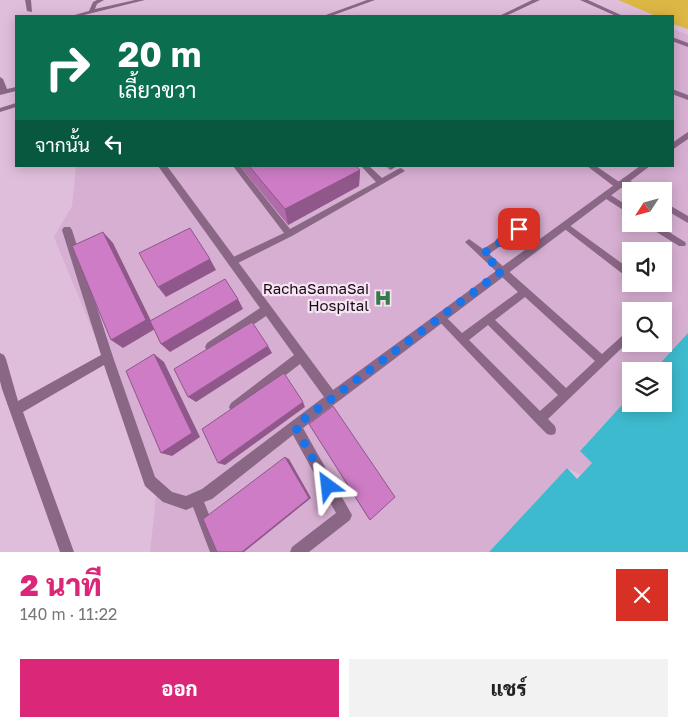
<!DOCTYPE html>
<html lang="th">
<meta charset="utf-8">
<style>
:root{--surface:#fff;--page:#f2f2f2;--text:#222;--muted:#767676;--accent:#db2777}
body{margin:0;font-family:"Golos Text",Sarabun,sans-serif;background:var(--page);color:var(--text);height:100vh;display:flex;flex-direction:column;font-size:19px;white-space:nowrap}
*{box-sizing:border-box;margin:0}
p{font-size:16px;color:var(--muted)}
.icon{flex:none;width:28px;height:28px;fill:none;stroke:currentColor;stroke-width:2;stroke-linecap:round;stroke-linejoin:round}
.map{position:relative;height:552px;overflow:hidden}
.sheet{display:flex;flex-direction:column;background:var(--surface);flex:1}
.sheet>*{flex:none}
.hud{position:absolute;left:15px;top:15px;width:659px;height:152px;border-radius:0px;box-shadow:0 2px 12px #0003;background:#0b6e4f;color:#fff;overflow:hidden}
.needle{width:32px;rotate:234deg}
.controls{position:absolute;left:622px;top:182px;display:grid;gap:10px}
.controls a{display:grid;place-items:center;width:50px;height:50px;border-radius:0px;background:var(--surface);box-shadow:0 2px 12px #0003;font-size:25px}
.pin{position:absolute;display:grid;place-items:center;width:42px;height:42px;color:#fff;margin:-21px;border-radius:10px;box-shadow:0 2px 8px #0006}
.me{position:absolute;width:55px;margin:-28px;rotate:330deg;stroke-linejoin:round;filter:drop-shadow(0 0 4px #0008)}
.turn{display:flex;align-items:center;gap:18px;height:105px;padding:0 20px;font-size:22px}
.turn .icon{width:65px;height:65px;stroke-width:2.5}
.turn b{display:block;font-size:35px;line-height:42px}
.then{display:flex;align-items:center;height:48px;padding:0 20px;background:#0003;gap:10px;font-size:19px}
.round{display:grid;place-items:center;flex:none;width:52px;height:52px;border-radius:0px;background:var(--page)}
.headline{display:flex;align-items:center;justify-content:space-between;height:85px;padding:0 20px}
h1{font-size:30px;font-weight:800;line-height:38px;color:var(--accent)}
.cta{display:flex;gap:10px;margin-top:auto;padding:10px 20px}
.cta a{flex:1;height:58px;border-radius:0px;background:var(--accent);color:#fff;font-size:20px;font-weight:800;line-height:58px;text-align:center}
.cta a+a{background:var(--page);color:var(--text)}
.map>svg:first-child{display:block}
.built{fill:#d7afd2;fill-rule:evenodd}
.green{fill:#ddb745}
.water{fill:#3dbace}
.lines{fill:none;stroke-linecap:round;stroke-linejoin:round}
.service{fill:#896785;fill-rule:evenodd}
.minor{fill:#896785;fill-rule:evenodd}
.wall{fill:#b06ba9}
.shaded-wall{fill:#90578a}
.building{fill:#cd7cc5;stroke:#90578a}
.route{stroke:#1a73e8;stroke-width:9;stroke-dasharray:0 16.2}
.labels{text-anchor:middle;stroke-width:4.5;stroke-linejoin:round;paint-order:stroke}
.poi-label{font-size:15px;fill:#170c16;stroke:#f6e4f3;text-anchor:end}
</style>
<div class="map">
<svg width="688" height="552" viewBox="0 0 688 552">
<rect width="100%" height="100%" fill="#dfbedb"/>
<path class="built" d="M673 29 688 35V333L653 371H631V395L580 450 592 463 581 475 567 468 489 552H150L157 487 54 237 72 206 76 166H672ZM631 191H664V224H631ZM631 251H664V284H631ZM631 311H664V344H631Z"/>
<path class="green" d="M618 0H688V29L673 24 672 16H656Z"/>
<path class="water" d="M688 333V552H489L567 468 577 479 592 463 580 451 631 395V404H664V371H653Z"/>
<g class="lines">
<g class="service">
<path d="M16 103V107L0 112V108Z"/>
<path d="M233 166H240L290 229 376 182 361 166H369L382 178 398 169 401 168 405 171 292 236 232 266 229 265 228 262 229 259 284 233Z"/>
<path d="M587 166H596L622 184 623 186 622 188H616Z"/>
<path d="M625 178 645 189 646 191H636L622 183V179Z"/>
<path d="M606 192 631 208V215L603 197 602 195Z"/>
<path d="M664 202 688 216V223L664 209Z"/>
<path d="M565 222 631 270V279L628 278 562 227 561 225Z"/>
<path d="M646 224H656L685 242 686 244 685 246H679L647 226Z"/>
<path d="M519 226 522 227 523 229 522 231 489 254 602 354 622 336 625 334 628 336 630 339 628 342 548 419 555 426 556 430 555 434 551 435 547 434 536 423 435 317 437 314 440 313 443 314 462 333 518 292 465 242 469 239 483 249ZM525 297 595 361 566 388 495 320ZM488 325 558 395 540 411 469 340Z"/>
<path d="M638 284H648L650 287 649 290 646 291 639 287Z"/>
</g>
<g class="minor">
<path d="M25 0H31L32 12 27 11Z"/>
<path d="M97 0H104L97 4 95 9 135 0H145L80 16H71L89 11 93 2Z"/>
<path d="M367 0H375L331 16H323Z"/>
<path d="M532 0H540L506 16H499Z"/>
<path d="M580 0H588L623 16H616Z"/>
<path d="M672 37 688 43V47L672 41Z"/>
<path d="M0 77 3 79 7 89 16 87V91L0 95Z"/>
<path d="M672 89 688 95V100L672 94Z"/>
<path d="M688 132V139L672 150V143Z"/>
<path d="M158 166H167L333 390 640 166H650L303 428 352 515 350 520 309 552H290L292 547 336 513 293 435 212 499 204 502 224 552H210L193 507 186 510 163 502 145 486 104 365 23 412 74 552H60L2 389 0 381V353L4 355 6 359 18 401 101 355 62 230 64 227H70L72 230 113 357 155 477 172 492 186 496 202 489 324 397 300 364 239 411 235 413 231 411 229 407 231 403 294 355 266 316 215 351 211 352 207 351 205 347 207 343 260 308Z"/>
</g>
</g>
<g class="wall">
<path d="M240 166H356L360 170 359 186 288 225Z"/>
<path d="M386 166H397L390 170Z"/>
<path d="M309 424 370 520 368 518Z"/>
</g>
<g class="shaded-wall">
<path d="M391 166H397L390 170Z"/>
<path d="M360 170 359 186 288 225 285 209Z"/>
<path d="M103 232 113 243 155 329 123 348 111 340Z"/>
<path d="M210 259 216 270 166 297 158 287Z"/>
<path d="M238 299 243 309 170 352 161 344Z"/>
<path d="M268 346 272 353 196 402 188 397Z"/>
<path d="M154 354 164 362 200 437 172 456 161 453Z"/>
<path d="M303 402 305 407 225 465 218 463Z"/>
<path d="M285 457 289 459 311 498 244 552H242Z"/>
</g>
<g class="building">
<path d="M249 166H356L360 170 285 209Z"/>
<path d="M190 228 210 259 158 287 139 253Z"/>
<path d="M103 232 146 320 111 340 72 246Z"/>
<path d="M225 279 238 299 161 344 150 321Z"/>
<path d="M252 322 268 346 188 397 174 369Z"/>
<path d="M154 354 192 433 161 453 126 371Z"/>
<path d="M284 373 303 402 218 463 202 429Z"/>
<path d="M333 406 395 497 370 520 309 424Z"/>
<path d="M285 457 309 498 242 552H217L203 519Z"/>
</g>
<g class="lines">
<path class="route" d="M328 486 295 426 502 271 483 254 519 229"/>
</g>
<defs>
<g id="hospital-bare" transform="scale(1.35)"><path d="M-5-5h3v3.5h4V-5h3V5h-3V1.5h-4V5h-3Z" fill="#337b47" stroke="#f6e4f3" stroke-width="2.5" paint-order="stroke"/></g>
</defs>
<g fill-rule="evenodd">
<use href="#hospital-bare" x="383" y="298"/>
</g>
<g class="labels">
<g class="poi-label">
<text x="369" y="294">RachaSamaSai<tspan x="369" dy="17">Hospital</tspan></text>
</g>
</g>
</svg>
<div class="controls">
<a><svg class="needle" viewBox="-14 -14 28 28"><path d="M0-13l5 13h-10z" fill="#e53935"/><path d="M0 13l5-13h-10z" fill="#767676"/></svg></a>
<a><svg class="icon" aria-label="sound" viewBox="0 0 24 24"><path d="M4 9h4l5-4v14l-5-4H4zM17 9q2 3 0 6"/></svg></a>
<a><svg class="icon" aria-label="search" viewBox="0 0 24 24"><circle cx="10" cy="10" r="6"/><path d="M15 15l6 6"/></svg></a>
<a><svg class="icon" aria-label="layers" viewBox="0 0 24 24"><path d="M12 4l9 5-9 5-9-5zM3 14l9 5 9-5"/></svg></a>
</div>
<div class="pin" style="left:519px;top:229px;background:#d93025"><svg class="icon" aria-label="arrive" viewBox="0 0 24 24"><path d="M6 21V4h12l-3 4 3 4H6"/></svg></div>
<svg class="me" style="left:328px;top:486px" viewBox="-20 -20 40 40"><path d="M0-17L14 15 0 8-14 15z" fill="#1a73e8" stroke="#fff" stroke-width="4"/></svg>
<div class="hud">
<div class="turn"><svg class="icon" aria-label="right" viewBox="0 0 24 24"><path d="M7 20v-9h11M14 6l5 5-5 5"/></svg><div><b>20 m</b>เลี้ยวขวา</div></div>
<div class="then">จากนั้น<svg class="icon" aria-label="left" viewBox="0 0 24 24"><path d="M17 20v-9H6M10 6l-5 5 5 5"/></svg></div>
</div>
</div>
<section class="sheet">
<div class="headline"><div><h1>2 นาที</h1><p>140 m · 11:22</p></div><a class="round" style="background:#d93025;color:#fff"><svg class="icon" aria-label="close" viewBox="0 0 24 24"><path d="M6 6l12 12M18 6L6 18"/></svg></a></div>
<div class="cta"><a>ออก</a><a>แชร์</a></div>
</section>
